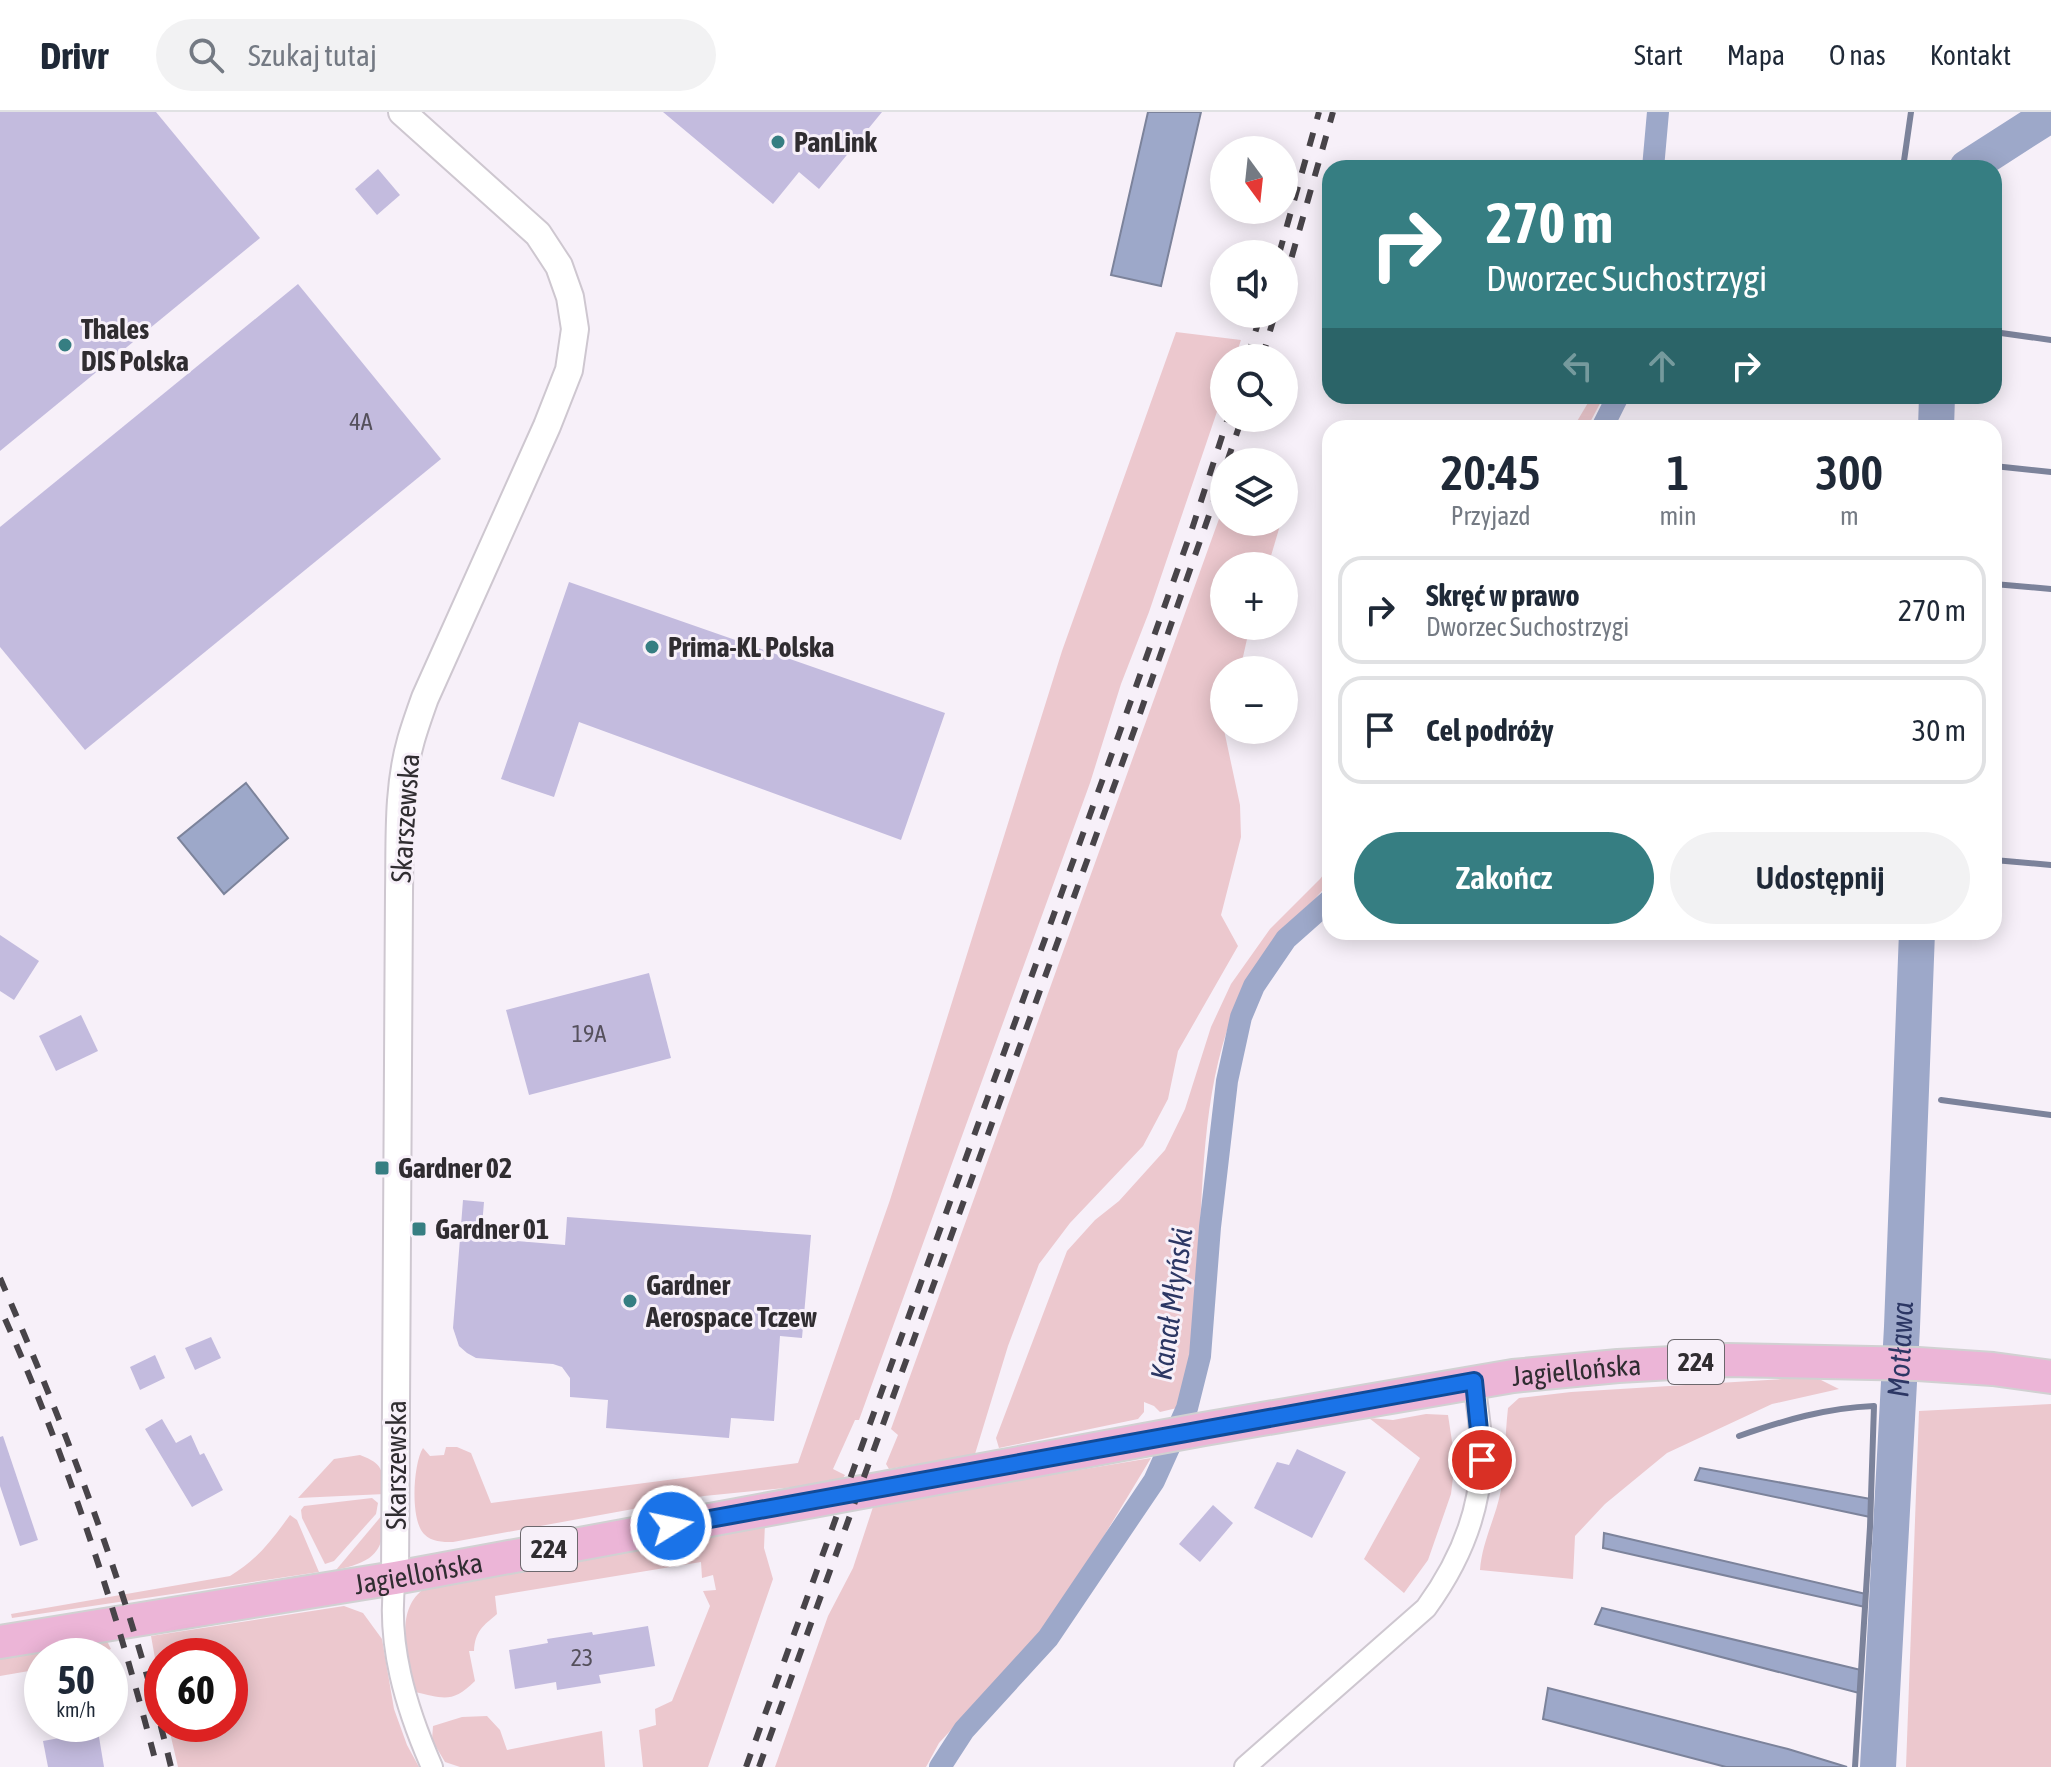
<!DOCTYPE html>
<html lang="pl">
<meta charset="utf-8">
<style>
:root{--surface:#fff;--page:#f2f2f3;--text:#1f2937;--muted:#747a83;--line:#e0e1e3;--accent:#367e82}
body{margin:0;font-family:"Asap Condensed",sans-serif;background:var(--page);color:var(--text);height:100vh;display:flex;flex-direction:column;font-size:30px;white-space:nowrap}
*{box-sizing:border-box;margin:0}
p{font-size:26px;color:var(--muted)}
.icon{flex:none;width:44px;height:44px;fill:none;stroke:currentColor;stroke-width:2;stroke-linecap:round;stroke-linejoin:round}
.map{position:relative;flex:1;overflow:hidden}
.panel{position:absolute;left:1322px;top:308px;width:680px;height:520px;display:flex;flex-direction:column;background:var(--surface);border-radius:24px;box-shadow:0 4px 20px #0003}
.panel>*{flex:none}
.top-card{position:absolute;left:1322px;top:48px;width:680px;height:244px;border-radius:24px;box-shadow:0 4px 20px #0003;background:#367e82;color:#fff;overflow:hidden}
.needle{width:52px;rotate:165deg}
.controls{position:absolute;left:1210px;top:24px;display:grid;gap:16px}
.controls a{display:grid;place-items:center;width:88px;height:88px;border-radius:50%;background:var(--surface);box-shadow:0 4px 20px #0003;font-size:40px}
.speed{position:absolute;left:24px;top:1526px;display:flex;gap:16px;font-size:40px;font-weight:700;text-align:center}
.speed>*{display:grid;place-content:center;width:104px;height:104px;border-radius:50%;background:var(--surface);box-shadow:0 4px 20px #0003;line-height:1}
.speed small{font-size:20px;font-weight:400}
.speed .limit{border:12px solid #d22;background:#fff;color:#111}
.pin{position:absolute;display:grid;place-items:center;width:68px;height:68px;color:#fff;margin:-34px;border:4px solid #fff;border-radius:50%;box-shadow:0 2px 8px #0007}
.me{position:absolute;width:88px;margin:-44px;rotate:80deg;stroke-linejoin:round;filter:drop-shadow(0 0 6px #0008)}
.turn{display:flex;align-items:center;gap:28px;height:168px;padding:0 32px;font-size:36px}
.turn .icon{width:104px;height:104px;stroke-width:2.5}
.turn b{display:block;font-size:56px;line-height:68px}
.lanes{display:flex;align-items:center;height:76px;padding:0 32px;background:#0003;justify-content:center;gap:40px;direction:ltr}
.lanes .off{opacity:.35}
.eta{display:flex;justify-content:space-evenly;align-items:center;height:136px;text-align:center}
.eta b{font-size:48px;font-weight:600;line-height:56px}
.button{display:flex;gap:16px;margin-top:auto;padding:16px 32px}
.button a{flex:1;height:92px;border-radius:48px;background:var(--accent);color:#fff;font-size:32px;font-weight:600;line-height:92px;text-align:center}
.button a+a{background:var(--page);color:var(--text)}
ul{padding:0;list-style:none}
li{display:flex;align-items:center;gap:24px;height:108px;margin:0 16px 12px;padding:0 16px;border:4px solid var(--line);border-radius:24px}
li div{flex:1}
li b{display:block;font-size:30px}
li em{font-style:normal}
header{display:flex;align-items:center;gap:48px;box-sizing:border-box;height:112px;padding:0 40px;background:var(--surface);border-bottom:2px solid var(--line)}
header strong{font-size:38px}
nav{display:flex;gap:44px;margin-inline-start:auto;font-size:28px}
.search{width:560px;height:72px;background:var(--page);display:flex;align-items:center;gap:20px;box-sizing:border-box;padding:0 28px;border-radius:44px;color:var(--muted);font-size:30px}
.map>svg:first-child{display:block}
.green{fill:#ecc8ce}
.water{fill:#9da8c9;stroke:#7c839b;stroke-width:2}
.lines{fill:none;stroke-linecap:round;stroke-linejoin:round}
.stream{stroke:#7c839b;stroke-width:6}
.canal{stroke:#9da8c9;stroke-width:22}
.river{stroke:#9da8c9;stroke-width:36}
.building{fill:#c3bbde}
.minor-casing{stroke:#cec7d0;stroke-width:24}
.tertiary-casing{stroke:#cec7d0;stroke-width:30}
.primary-casing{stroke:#d1d1d2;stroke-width:36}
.minor{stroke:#fff;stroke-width:20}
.tertiary{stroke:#fff;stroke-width:26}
.primary{stroke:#ecb5d7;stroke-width:32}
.rail{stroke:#484449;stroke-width:6;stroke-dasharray:14 14;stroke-linecap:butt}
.route-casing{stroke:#114b97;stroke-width:20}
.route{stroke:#1a73e8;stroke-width:14}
.poi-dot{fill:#367e82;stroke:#f7f0f9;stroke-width:3}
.labels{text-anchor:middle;stroke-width:6;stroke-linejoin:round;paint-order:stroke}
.number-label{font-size:24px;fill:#55505c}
.shield{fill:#f7f0f9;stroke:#6c686d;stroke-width:2}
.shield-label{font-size:26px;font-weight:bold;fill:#302d31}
.poi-label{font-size:28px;font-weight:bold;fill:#302d31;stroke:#f7f0f9;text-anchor:start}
.street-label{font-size:28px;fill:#302d31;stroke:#f7f0f9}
.water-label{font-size:30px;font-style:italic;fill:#2c3764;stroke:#f7f0f9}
</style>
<header>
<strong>Drivr</strong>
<div class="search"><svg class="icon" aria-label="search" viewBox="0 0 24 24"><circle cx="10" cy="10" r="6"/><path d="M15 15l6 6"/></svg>Szukaj tutaj</div>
<nav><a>Start</a><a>Mapa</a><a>O nas</a><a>Kontakt</a></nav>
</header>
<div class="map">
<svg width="2051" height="1655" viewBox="0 0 2051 1655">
<rect width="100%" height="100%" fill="#f7f0f9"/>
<g class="green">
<path d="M1176 220 1241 228 1235 246H1224V279L1149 500 1121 572 1090 671 859 1308H855L833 1357 845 1363 843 1366 795 1375 704 1384 453 1430C442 1430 432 1430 424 1422 410 1408 413 1352 423 1336L430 1344 444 1343 446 1335H457L471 1341 491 1391 798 1351 890 1088 1062 539Z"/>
<path d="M1592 284H1604L1587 316H1573Z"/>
<path d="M1224 393V410H1281L1268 454H1224V514H1250L1240 558H1224V618L1240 693 1241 725 1221 803 1238 834 1178 939 1168 987 1143 1034 1070 1111 1039 1152 1008 1234 975 1342 889 1357 886 1352 898 1323 891 1317Z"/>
<path d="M1330 754V770C1305 798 1277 827 1256 858 1195 948 1204 1097 1196 1201 1194 1233 1184 1265 1177 1296L1160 1300 1154 1294 1144 1290V1300L1138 1307 999 1336 996 1326 1067 1139 1095 1108 1119 1089 1165 1038 1185 997 1211 915 1231 872 1270 817 1320 767Z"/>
<path d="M1815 1265 1839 1277 1772 1292 1667 1341 1605 1392 1575 1424 1573 1467 1480 1458C1482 1430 1496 1405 1501 1378 1505 1351 1505 1323 1508 1296L1519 1286 1571 1280Z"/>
<path d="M2051 1292V1655H1906L1919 1299Z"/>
<path d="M1426 1302 1448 1303 1455 1349 1451 1382 1428 1448 1404 1481 1364 1447 1420 1346 1369 1306 1393 1308Z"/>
<path d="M360 1343C384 1352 382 1358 385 1382L298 1386 334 1347Z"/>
<path d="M1151 1346 1055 1505 939 1631 926 1655H775L828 1504 853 1456 874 1392Z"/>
<path d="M372 1386 378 1391 376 1402 334 1449 325 1452 302 1406 301 1398 304 1394Z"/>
<path d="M383 1402C386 1441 372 1450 336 1458Z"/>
<path d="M290 1403 297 1408 319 1460 12 1506 11 1502 230 1464C257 1448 272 1428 290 1403Z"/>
<path d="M765 1411 764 1436 773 1467 708 1655H643L639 1618 656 1613 655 1597 672 1589 710 1494 703 1479 716 1478 713 1463 702 1466 701 1450 495 1484 497 1502C483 1514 475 1519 474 1539H469L475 1569C452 1592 443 1586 415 1580 409 1546 392 1499 425 1476Z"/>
<path d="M344 1494 363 1501 382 1527 394 1597 407 1633 419 1655H178L168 1612H230V1544H162V1585L151 1524Z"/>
<path d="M107 1529 111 1537 91 1544H42V1571L36 1572 29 1559 0 1564V1547Z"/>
<path d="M487 1604 500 1618 507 1638 602 1619 605 1655H460L445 1650 432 1628 433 1614 462 1605Z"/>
</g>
<g class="water">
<path d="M1148 0H1201L1161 174 1111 163Z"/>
<path d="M246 671 288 726 224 782 178 726Z"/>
<path d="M1700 1356 1871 1387 1870 1405 1695 1368Z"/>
<path d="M1604 1421 1866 1482 1865 1495 1603 1436Z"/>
<path d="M1602 1496 1861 1558 1859 1581 1595 1512Z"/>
<path d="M1548 1576 1788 1637 1847 1655H1726L1543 1607Z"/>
</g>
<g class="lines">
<g class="stream">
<path d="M1903 56 1911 0"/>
<path d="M1994 220 2051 228"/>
<path d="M1994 354 2051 360"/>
<path d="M1994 472 2051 477"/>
<path d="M1994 748 2051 753"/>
<path d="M1941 988 2051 1003"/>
<path d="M1739 1324C1785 1308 1826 1296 1874 1294L1870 1415 1855 1655"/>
</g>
<g class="canal">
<path d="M1653 56 1658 0"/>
<path d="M1602 316 1618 284"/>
<path d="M940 1655 964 1618 1048 1526 1154 1369 1187 1296 1200 1244 1210 1115 1227 969 1241 905 1254 874 1286 827 1330 788"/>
</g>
<g class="river">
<path d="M1967 56 2051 2"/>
<path d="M1936 316 1937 284"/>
<path id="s1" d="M1878 1655 1902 1215 1917 820"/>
</g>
</g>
<g class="building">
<path d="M0 0H156L260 126 0 339Z"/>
<path d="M663 0H882L819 77 799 60 773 92Z"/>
<path d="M378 57 400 83 377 103 355 77Z"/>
<path d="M298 172 441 347 85 638 0 535V415Z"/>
<path d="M569 470 945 601 901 728 579 610 554 685 501 667Z"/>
<path d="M0 823 39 849 14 888 0 879Z"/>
<path d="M649 861 671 946 529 983 506 898Z"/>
<path d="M81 903 98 939 56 959 39 924Z"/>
<path d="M463 1088 484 1090 481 1126 565 1133 567 1105 811 1123 802 1226 780 1224 774 1309 731 1306 729 1326 606 1316 608 1288 570 1285V1266L562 1255 553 1252 476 1246 467 1241 459 1234 453 1216Z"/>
<path d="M211 1225 221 1246 195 1258 185 1236Z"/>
<path d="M155 1243 165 1266 140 1278 130 1255Z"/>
<path d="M162 1307 176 1331 191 1323 200 1343 204 1341 223 1378 192 1395 145 1317Z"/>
<path d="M3 1324 38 1428 20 1434 0 1374V1325Z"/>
<path d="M1297 1337 1346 1360 1312 1426 1254 1396 1277 1350 1289 1353Z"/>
<path d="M1213 1393 1233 1411 1200 1450 1179 1432Z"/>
<path d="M648 1514 655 1554 599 1563 601 1571 557 1578 556 1570 515 1577 509 1538 548 1531 547 1527 592 1520 593 1523Z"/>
<path d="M98 1619 104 1655H48L43 1629Z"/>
</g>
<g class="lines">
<g class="minor-casing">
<g id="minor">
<path d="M395 1466C386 1531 406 1596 432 1655"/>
<path d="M1245 1655 1426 1496C1458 1452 1479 1405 1481 1351 1483 1324 1477 1296 1474 1269"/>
</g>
</g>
<g class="tertiary-casing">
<path id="tertiary" d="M395 1466 399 780C400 730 397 677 411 628 415 614 420 600 425 586L547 314 569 258 575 217 570 185 559 154 538 122 402 0"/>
</g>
<g class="primary-casing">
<g id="primary">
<path id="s2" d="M0 1530 395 1466 1204 1317 1513 1264 1618 1254 1727 1248 1918 1252 1993 1257 2051 1265"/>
</g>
</g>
<use href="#minor" class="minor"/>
<use href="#tertiary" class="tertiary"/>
<use href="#primary" class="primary"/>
<g class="rail">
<path d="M1279 142 1319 0"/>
<path d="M1284 172 1333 0"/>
<path d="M1247 246 1261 202"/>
<path d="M1262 246 1275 202"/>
<path d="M1227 350 1242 306"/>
<path d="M0 1166C69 1324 131 1487 171 1655"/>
<path d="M5 1207C69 1351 118 1503 157 1655"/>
<path d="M746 1655 1123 611 1192 417 1228 306"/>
<path d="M759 1655 1135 616 1224 360"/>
</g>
</g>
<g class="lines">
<g class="route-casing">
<path id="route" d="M671 1414 1474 1269 1482 1348"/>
</g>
<use href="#route" class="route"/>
</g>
<g class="poi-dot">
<circle cx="778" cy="30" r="8"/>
<circle cx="65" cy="233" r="8"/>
<circle cx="652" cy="535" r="8"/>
<rect x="374" y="1048" width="16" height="16" rx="4"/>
<rect x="411" y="1109" width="16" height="16" rx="4"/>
<circle cx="630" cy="1189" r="8"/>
</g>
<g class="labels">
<g class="number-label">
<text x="361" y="318">4A</text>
<text x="589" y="930">19A</text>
<text x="582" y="1554">23</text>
</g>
<g class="shield">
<rect x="1668" y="1228" width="56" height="44" rx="6"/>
<rect x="521" y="1415" width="56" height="44" rx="6"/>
</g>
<g class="shield-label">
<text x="1696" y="1259">224</text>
<text x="549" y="1446">224</text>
</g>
<g class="poi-label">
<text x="794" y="40">PanLink</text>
<text x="81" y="227">Thales<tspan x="81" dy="32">DIS Polska</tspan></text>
<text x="668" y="545">Prima-KL Polska</text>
<text x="398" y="1066">Gardner 02</text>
<text x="435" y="1127">Gardner 01</text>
<text x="646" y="1183">Gardner<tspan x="646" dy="32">Aerospace Tczew</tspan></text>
</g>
<g class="street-label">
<text transform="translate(405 706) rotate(-86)" y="10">Skarszewska</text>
<text dy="10" stroke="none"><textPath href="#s2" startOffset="1600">Jagiellońska</textPath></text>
<text transform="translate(396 1353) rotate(-90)" y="10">Skarszewska</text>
<text dy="10" stroke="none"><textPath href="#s2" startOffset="424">Jagiellońska</textPath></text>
</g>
<g class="water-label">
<text transform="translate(1172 1192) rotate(-82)" y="10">Kanał Młyński</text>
<text dy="10" stroke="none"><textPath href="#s1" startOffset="418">Motława</textPath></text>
</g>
</g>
</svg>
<div class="controls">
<a><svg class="needle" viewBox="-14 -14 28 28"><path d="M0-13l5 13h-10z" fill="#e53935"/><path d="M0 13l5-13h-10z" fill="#747a83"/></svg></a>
<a><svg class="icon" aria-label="sound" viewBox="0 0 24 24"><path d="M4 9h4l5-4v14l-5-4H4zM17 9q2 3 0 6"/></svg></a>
<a><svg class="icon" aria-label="search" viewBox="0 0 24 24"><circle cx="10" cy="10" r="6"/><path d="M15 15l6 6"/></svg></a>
<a><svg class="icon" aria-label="layers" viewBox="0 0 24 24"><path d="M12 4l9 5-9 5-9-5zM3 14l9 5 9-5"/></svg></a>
<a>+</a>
<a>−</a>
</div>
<div class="speed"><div>50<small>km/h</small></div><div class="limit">60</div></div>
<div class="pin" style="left:1482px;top:1348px;background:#d93025"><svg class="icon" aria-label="arrive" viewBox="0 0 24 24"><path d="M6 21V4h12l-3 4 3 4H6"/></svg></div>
<svg class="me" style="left:671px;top:1414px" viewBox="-20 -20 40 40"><circle r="17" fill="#1a73e8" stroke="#fff" stroke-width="3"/><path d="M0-11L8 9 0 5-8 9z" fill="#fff"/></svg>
<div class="top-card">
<div class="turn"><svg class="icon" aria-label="right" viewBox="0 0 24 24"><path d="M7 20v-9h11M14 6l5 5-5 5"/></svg><div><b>270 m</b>Dworzec Suchostrzygi</div></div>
<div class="lanes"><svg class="icon off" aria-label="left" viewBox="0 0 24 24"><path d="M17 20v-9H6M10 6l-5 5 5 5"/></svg><svg class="icon off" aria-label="ahead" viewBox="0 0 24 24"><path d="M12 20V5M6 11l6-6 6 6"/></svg><svg class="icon" aria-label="right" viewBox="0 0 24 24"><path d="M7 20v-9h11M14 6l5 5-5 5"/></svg></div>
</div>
<section class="panel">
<div class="eta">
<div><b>20:45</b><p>Przyjazd</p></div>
<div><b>1</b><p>min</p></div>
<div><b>300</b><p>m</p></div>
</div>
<ul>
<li><svg class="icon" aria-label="right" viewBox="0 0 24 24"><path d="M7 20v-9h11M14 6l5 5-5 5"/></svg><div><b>Skręć w prawo</b><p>Dworzec Suchostrzygi</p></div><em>270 m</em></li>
<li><svg class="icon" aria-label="arrive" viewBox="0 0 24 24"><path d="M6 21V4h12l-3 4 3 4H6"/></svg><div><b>Cel podróży</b></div><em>30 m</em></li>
</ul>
<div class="button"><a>Zakończ</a><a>Udostępnij</a></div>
</section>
</div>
